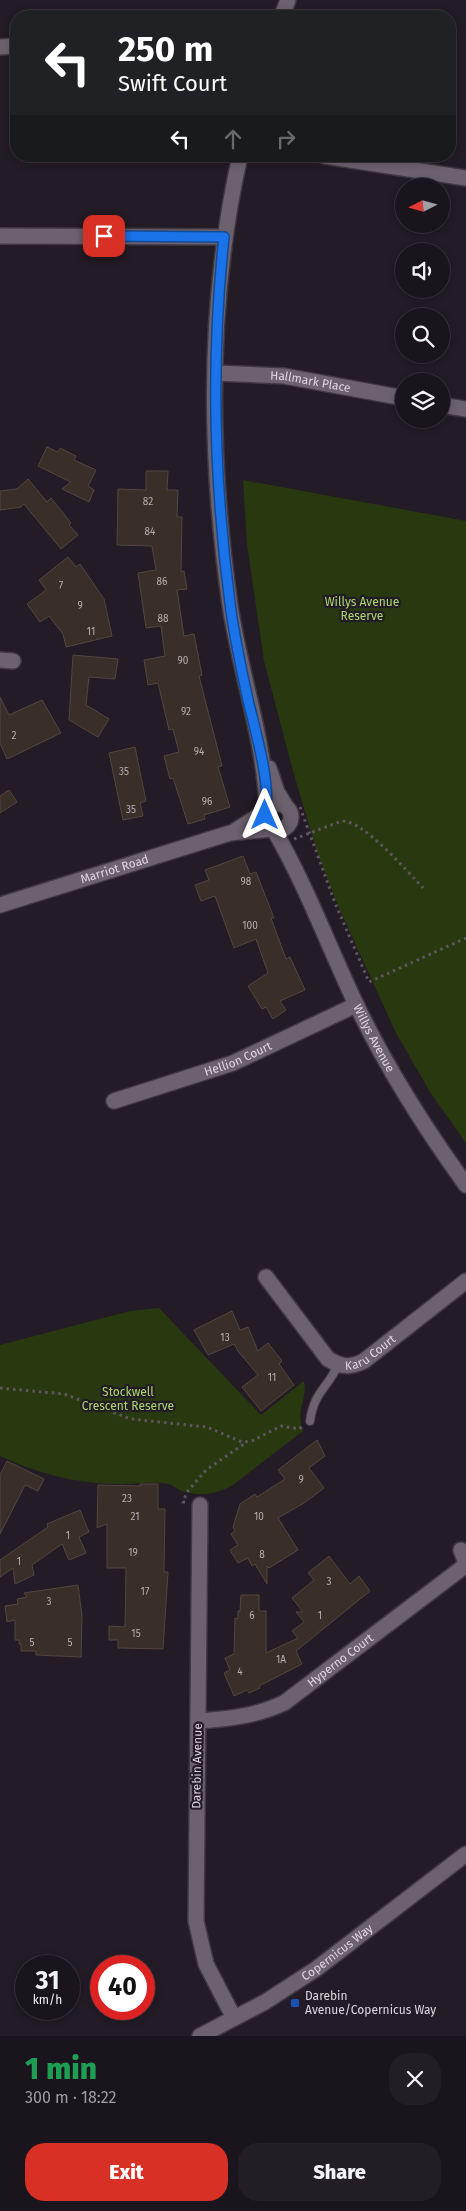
<!DOCTYPE html>
<meta charset="utf-8">
<style>
:root{--surface:#1a141c;--page:#231d25;--text:#f1f3f6;--muted:#9f9ea3;--line:#38333b;--accent:#d93025}
body{margin:0;font-family:"Fira Sans",sans-serif;background:var(--page);color:var(--text);height:100vh;display:flex;flex-direction:column;font-size:19px;white-space:nowrap}
*{box-sizing:border-box;margin:0}
p{font-size:16px;color:var(--muted)}
.icon{flex:none;width:28px;height:28px;fill:none;stroke:currentColor;stroke-width:2;stroke-linecap:round;stroke-linejoin:round}
.map{position:relative;height:2036px;overflow:hidden}
.side{display:flex;flex-direction:column;background:var(--surface);flex:1}
.side>*{flex:none}
.guide{position:absolute;left:10px;top:10px;width:446px;height:152px;border-radius:20px;box-shadow:0 2px 8px #0003,0 0 0 1px var(--line);background:#202124;color:#fff;overflow:hidden}
.needle{width:32px;rotate:264deg}
.fabs{position:absolute;left:395px;top:178px;display:grid;gap:10px}
.fabs a{display:grid;place-items:center;width:55px;height:55px;border-radius:50%;background:var(--surface);box-shadow:0 2px 8px #0003,0 0 0 1px var(--line);font-size:25px}
.speed{position:absolute;left:15px;top:1955px;display:flex;gap:10px;font-size:25px;font-weight:700;text-align:center}
.speed>*{display:grid;place-content:center;width:65px;height:65px;border-radius:50%;background:var(--surface);box-shadow:0 2px 8px #0003,0 0 0 1px var(--line);line-height:1}
.speed small{font-size:12px;font-weight:400}
.speed .limit{border:8px solid #d22;background:#fff;color:#111}
.pin{position:absolute;display:grid;place-items:center;width:42px;height:42px;color:#fff;margin:-21px;border-radius:10px;box-shadow:0 2px 8px #0006}
.me{position:absolute;width:55px;margin:-28px;rotate:0deg;stroke-linejoin:round;filter:drop-shadow(0 0 4px #0008)}
.turn{display:flex;align-items:center;gap:18px;height:105px;padding:0 25px;font-size:22px}
.turn .icon{width:65px;height:65px;stroke-width:2.5}
.turn b{display:block;font-size:35px;line-height:42px}
.lanes{display:flex;align-items:center;height:48px;padding:0 25px;background:#0003;justify-content:center;gap:25px;direction:ltr}
.lanes .off{opacity:.35}
.round{display:grid;place-items:center;flex:none;width:52px;height:52px;border-radius:20px;background:var(--page)}
.head{display:flex;align-items:center;justify-content:space-between;height:85px;padding:0 25px}
h1{font-size:30px;font-weight:800;line-height:38px;color:#1e9e55}
.button{display:flex;gap:10px;margin-top:auto;padding:10px 25px}
.button a{flex:1;height:58px;border-radius:20px;background:var(--accent);color:#fff;font-size:20px;font-weight:800;line-height:58px;text-align:center}
.button a+a{background:var(--page);color:var(--text)}
.map>svg:first-child{display:block}
.green{fill:#29390f}
.building{fill:#3a2e28;stroke:#544640}
.lines{fill:none;stroke-linecap:round;stroke-linejoin:round}
.service-casing{stroke:#3f3840;stroke-width:10}
.minor-casing{stroke:#3f3840;stroke-width:18}
.tertiary-casing{stroke:#3f3840;stroke-width:18}
.path{stroke:#5f5760;stroke-width:3;stroke-dasharray:2.5 4;stroke-linecap:butt}
.service{stroke:#6c626e;stroke-width:8}
.minor{stroke:#6c626e;stroke-width:15}
.tertiary{stroke:#6c626e;stroke-width:15}
.route-casing{stroke:#114b97;stroke-width:12}
.route{stroke:#1a73e8;stroke-width:9}
.transit-dot{fill:#1a4fb4;stroke:#231b25;stroke-width:2}
.labels{text-anchor:middle;stroke-width:4.5;stroke-linejoin:round;paint-order:stroke}
.number-label{font-size:10px;fill:#b5aeb0}
.street-label{font-size:12px;fill:#ded8de;stroke:#231b25}
.park-label{font-size:12px;fill:#aed96d;stroke:#231b25}
.poi-label{font-size:12px;fill:#ded8de;stroke:#231b25;text-anchor:start}
</style>
<div class="map">
<svg width="466" height="2036" viewBox="0 0 466 2036">
<rect width="100%" height="100%" fill="#231b25"/>
<g class="green">
<path d="M243 480 466 521V1143L430 1092 396 1033 339 908 318 855 293 771 264 661 247 544Z"/>
<path d="M159 1308 261 1415 304 1381C308 1400 295 1409 303 1431L233 1485C217 1494 200 1497 182 1491 177 1489 173 1485 168 1484 151 1481 132 1485 114 1484 74 1483 36 1473 0 1456V1345L130 1311Z"/>
</g>
<g class="building">
<path d="M47 447 58 452 60 448 76 456 74 460 96 470 88 486 94 490 89 502 62 489 71 482 38 466Z"/>
<path d="M146 471H168L167 490H178L177 517H182L181 572 184 571 187 589 177 590 184 636 194 634 202 675 199 676 222 766 218 767 230 807 204 815 205 819 188 824 173 778 170 779 164 756 179 752 173 729 169 730 158 683 148 685 144 660 165 656 161 626 146 628 138 573 156 570 152 546 117 545 118 489 146 490Z"/>
<path d="M28 479 47 502 51 498 71 523 69 525 78 535 61 549 24 504 21 507 0 510V491L17 489Z"/>
<path d="M68 557 76 567 80 564 104 599 112 636 66 647 63 634 49 616 40 622 27 604 46 590 39 580Z"/>
<path d="M73 655 118 659 115 679 89 677 86 705 109 719 98 737 69 720Z"/>
<path d="M0 697 9 715 42 700 61 733 7 759 0 743Z"/>
<path d="M135 747 146 801 140 803 143 816 123 820 109 753Z"/>
<path d="M9 790 17 802 0 813V796Z"/>
<path d="M243 856 250 874 256 872 274 918H271L286 959 290 957 305 990 280 1001 286 1010 273 1019 266 1007 262 1009 248 986 268 973 256 939 234 948 215 896 201 901 195 885 209 880 205 870Z"/>
<path d="M232 1311 240 1330 248 1327 258 1351 268 1343 282 1361 279 1364 294 1385 261 1411 242 1387 258 1375 238 1351 234 1344 208 1355 194 1330Z"/>
<path d="M317 1440 325 1456 309 1468 324 1488 304 1503 278 1518 298 1550 269 1568 267 1566V1584L255 1564 252 1566 248 1558 238 1563 230 1550 238 1545 231 1534 235 1531 233 1527 240 1504 255 1494 257 1497 285 1479 278 1470Z"/>
<path d="M7 1461 44 1479 38 1491 25 1485 0 1534V1475Z"/>
<path d="M140 1484H158V1509H165L164 1572H168L163 1649 118 1648V1640H109V1626L125 1627 126 1568H107V1524L97 1528 98 1485 141 1486Z"/>
<path d="M80 1510 89 1532 79 1537 86 1553 69 1560 62 1544 32 1565 34 1575 15 1584 13 1568 0 1577V1560L48 1527 47 1524Z"/>
<path d="M329 1556 350 1584 359 1576 370 1591 296 1651 302 1664 259 1686 260 1688 249 1693 247 1690 234 1696 224 1673 230 1670 225 1658 234 1654 235 1618 238 1619V1611H240L241 1595H259V1611H266V1653L298 1638 292 1631 304 1622 296 1612H303L292 1598 314 1580 308 1573Z"/>
<path d="M78 1585 82 1616 81 1657 36 1655V1651H21V1644H19V1640H15V1620L7 1622 5 1606 18 1604 17 1599 27 1597 24 1593Z"/>
</g>
<g class="lines">
<g class="service-casing">
<path id="service" d="M310 1421C314 1392 327 1389 338 1365"/>
</g>
<g class="minor-casing">
<g id="minor">
<path d="M0 47 16 46"/>
<path d="M325 156 466 178"/>
<path d="M0 236 224 237"/>
<path id="s1" d="M216 373 284 376 404 398"/>
<path d="M441 405 466 409"/>
<path d="M0 660 13 661"/>
<path d="M236 830 266 811"/>
<path id="s2" d="M0 905 230 833 272 829"/>
<path id="s3" d="M114 1101 233 1063 356 1005"/>
<path id="s4" d="M266 1277 328 1359C341 1367 350 1368 364 1361L466 1281"/>
<path d="M200 1505 196 1921 206 1964 234 2018"/>
<path d="M461 1550 466 1563"/>
<path id="s5" d="M198 1721C228 1719 256 1716 284 1703L466 1565"/>
</g>
</g>
<g class="tertiary-casing">
<g id="tertiary">
<path d="M282 16 288 0"/>
<path d="M240 156C207 302 209 458 230 605 240 673 265 741 267 810"/>
<path d="M269 768 277 792 285 805"/>
<circle cx="278" cy="817" r="13"/>
<path id="s6" d="M274 830C306 885 328 945 355 1002 386 1067 424 1127 466 1185"/>
<path id="s7" d="M200 2036 265 2002 316 1969 466 1854"/>
</g>
</g>
<g class="path">
<path d="M300 807 335 903 369 982 466 938"/>
<path d="M294 839 342 821C363 820 408 872 423 888"/>
<path d="M0 1388 64 1394 131 1419 207 1427 242 1442 252 1441 281 1426 299 1429 303 1426"/>
<path d="M185 1502H183L187 1492 206 1470 247 1442"/>
</g>
<use href="#service" class="service"/>
<use href="#minor" class="minor"/>
<use href="#tertiary" class="tertiary"/>
</g>
<g class="lines">
<g class="route-casing">
<path id="route" d="M104 236 224 237C211 358 214 482 230 603 234 636 241 668 248 700 255 730 272 786 265 815"/>
</g>
<use href="#route" class="route"/>
</g>
<rect class="transit-dot" x="290" y="1998" width="10" height="10" rx="2.5"/>
<g class="labels">
<g class="number-label">
<text x="148" y="505">82</text>
<text x="150" y="535">84</text>
<text x="162" y="585">86</text>
<text x="61" y="589">7</text>
<text x="80" y="609">9</text>
<text x="163" y="622">88</text>
<text x="91" y="635">11</text>
<text x="183" y="664">90</text>
<text x="186" y="715">92</text>
<text x="14" y="739">2</text>
<text x="199" y="755">94</text>
<text x="124" y="775">35</text>
<text x="207" y="805">96</text>
<text x="131" y="813">35</text>
<text x="246" y="885">98</text>
<text x="250" y="929">100</text>
<text x="225" y="1341">13</text>
<text x="272" y="1381">11</text>
<text x="301" y="1483">9</text>
<text x="127" y="1502">23</text>
<text x="135" y="1520">21</text>
<text x="259" y="1520">10</text>
<text x="68" y="1539">1</text>
<text x="133" y="1556">19</text>
<text x="262" y="1558">8</text>
<text x="19" y="1565">1</text>
<text x="329" y="1585">3</text>
<text x="145" y="1595">17</text>
<text x="49" y="1605">3</text>
<text x="252" y="1619">6</text>
<text x="320" y="1619">1</text>
<text x="136" y="1637">15</text>
<text x="32" y="1646">5</text>
<text x="70" y="1646">5</text>
<text x="281" y="1663">1A</text>
<text x="240" y="1675">4</text>
</g>
<g class="street-label">
<text dy="4" stroke="none"><textPath href="#s1" startOffset="95">Hallmark Place</textPath></text>
<text dy="4" stroke="none"><textPath href="#s2" startOffset="120">Marriot Road</textPath></text>
<text dy="4" stroke="none"><textPath href="#s6" startOffset="231">Willys Avenue</textPath></text>
<text dy="4" stroke="none"><textPath href="#s3" startOffset="131">Hellion Court</textPath></text>
<text dy="4" stroke="none"><textPath href="#s4" startOffset="150">Karu Court</textPath></text>
<text dy="4" stroke="none"><textPath href="#s5" startOffset="159">Hyperno Court</textPath></text>
<text transform="translate(197 1766) rotate(-89)" y="4">Darebin Avenue</text>
<text dy="4" stroke="none"><textPath href="#s7" startOffset="161">Copernicus Way</textPath></text>
</g>
<g class="park-label">
<text x="362" y="606">Willys Avenue<tspan x="362" dy="14">Reserve</tspan></text>
<text x="128" y="1396">Stockwell<tspan x="128" dy="14">Crescent Reserve</tspan></text>
</g>
<g class="poi-label">
<text x="305" y="2000">Darebin<tspan x="305" dy="14">Avenue/Copernicus Way</tspan></text>
</g>
</g>
</svg>
<div class="fabs">
<a><svg class="needle" viewBox="-14 -14 28 28"><path d="M0-13l5 13h-10z" fill="#e53935"/><path d="M0 13l5-13h-10z" fill="#9f9ea3"/></svg></a>
<a><svg class="icon" aria-label="sound" viewBox="0 0 24 24"><path d="M4 9h4l5-4v14l-5-4H4zM17 9q2 3 0 6"/></svg></a>
<a><svg class="icon" aria-label="search" viewBox="0 0 24 24"><circle cx="10" cy="10" r="6"/><path d="M15 15l6 6"/></svg></a>
<a><svg class="icon" aria-label="layers" viewBox="0 0 24 24"><path d="M12 4l9 5-9 5-9-5zM3 14l9 5 9-5"/></svg></a>
</div>
<div class="speed"><div>31<small>km/h</small></div><div class="limit">40</div></div>
<div class="pin" style="left:104px;top:236px;background:#d93025"><svg class="icon" aria-label="arrive" viewBox="0 0 24 24"><path d="M6 21V4h12l-3 4 3 4H6"/></svg></div>
<svg class="me" style="left:265px;top:815px" viewBox="-20 -20 40 40"><path d="M0-17L14 15 0 8-14 15z" fill="#1a73e8" stroke="#fff" stroke-width="4"/></svg>
<div class="guide">
<div class="turn"><svg class="icon" aria-label="left" viewBox="0 0 24 24"><path d="M17 20v-9H6M10 6l-5 5 5 5"/></svg><div><b>250 m</b>Swift Court</div></div>
<div class="lanes"><svg class="icon" aria-label="left" viewBox="0 0 24 24"><path d="M17 20v-9H6M10 6l-5 5 5 5"/></svg><svg class="icon off" aria-label="ahead" viewBox="0 0 24 24"><path d="M12 20V5M6 11l6-6 6 6"/></svg><svg class="icon off" aria-label="right" viewBox="0 0 24 24"><path d="M7 20v-9h11M14 6l5 5-5 5"/></svg></div>
</div>
</div>
<section class="side">
<div class="head"><div><h1>1 min</h1><p>300 m · 18:22</p></div><a class="round"><svg class="icon" aria-label="close" viewBox="0 0 24 24"><path d="M6 6l12 12M18 6L6 18"/></svg></a></div>
<div class="button"><a>Exit</a><a>Share</a></div>
</section>
